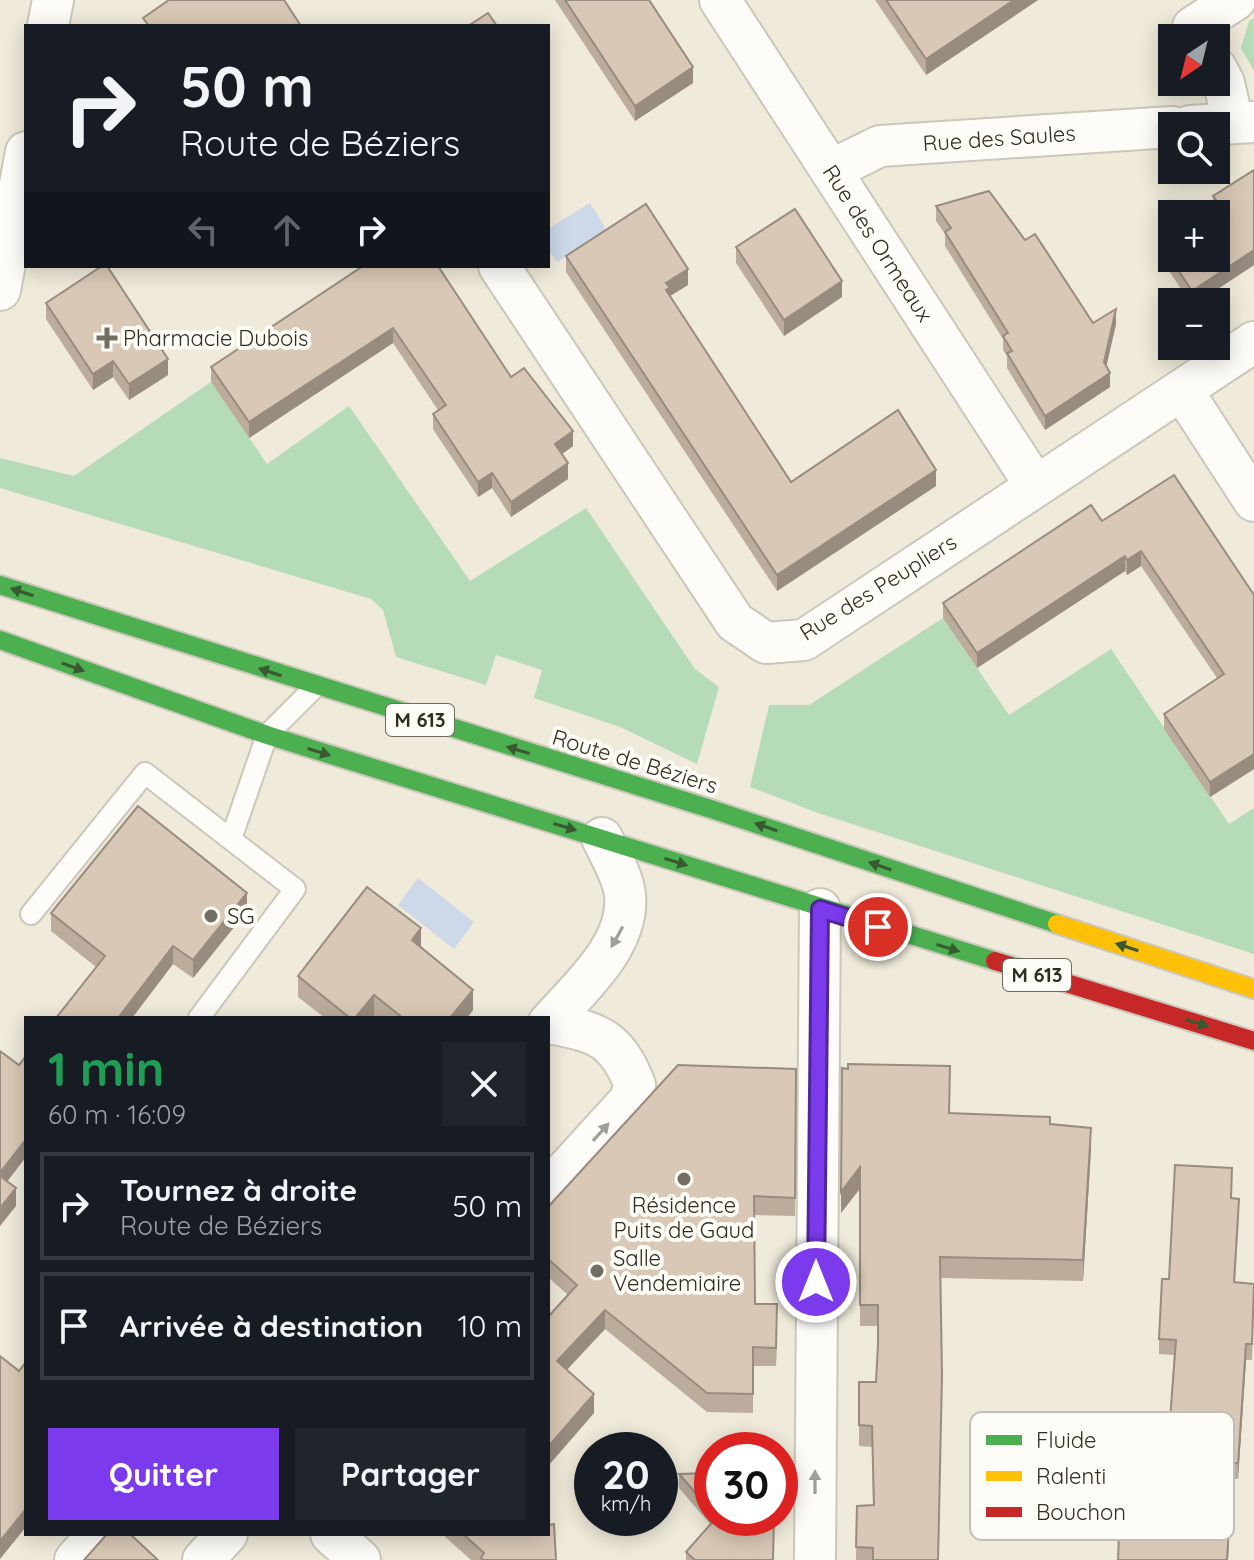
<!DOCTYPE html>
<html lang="fr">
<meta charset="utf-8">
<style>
:root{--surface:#171b24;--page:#20242c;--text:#f1f3f6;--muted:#9ea1a6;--line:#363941;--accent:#7c3aed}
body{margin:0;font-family:Quicksand,sans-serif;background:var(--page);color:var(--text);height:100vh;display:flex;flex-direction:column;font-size:30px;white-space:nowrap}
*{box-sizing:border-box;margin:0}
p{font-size:26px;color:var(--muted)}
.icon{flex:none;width:44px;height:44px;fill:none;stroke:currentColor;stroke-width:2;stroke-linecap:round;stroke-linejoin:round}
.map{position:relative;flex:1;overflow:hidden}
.sheet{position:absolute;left:24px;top:1016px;width:526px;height:520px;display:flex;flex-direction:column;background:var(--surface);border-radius:0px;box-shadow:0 4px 20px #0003}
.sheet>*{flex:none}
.guide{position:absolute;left:24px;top:24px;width:526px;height:244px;border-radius:0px;box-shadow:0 4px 20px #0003;background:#171b24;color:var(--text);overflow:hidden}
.needle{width:52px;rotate:215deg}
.buttons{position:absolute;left:1158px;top:24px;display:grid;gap:16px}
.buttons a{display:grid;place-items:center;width:72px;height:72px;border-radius:0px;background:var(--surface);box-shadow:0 4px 20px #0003;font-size:40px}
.speed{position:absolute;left:574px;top:1432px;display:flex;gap:16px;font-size:40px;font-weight:700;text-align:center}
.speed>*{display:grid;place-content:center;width:104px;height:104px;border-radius:50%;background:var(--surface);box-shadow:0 4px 20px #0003;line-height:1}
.speed small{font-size:20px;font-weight:400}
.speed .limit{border:12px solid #d22;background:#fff;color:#111}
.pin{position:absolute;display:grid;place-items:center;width:68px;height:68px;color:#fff;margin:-34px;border:4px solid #fff;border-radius:50%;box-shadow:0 2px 8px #0007}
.me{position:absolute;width:88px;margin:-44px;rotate:0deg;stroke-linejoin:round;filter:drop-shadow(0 0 6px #0008)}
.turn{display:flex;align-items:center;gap:28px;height:168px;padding:0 24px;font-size:36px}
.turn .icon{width:104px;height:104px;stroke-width:2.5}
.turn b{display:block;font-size:56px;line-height:68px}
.lanes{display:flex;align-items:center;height:76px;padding:0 24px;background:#0003;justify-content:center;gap:40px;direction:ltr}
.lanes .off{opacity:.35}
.round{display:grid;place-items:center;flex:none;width:84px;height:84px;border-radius:0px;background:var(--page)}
.headline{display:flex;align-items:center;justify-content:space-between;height:136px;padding:0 24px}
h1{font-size:48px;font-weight:700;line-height:60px;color:#1e9e55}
.action{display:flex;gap:16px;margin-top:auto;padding:16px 24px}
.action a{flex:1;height:92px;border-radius:0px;background:var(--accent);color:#fff;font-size:32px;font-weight:700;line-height:92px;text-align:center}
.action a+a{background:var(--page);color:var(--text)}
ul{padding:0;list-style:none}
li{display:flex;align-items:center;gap:24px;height:108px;margin:0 16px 12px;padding:0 8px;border:4px solid var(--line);border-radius:0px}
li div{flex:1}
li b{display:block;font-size:30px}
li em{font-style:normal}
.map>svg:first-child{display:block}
.green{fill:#b6dcb7}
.water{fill:#cdd8e9}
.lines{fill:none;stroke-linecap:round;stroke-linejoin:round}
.lane-casing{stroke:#cbc7ba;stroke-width:24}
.street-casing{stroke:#cbc7ba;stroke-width:44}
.fast-casing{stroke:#cbc7ba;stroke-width:22}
.slow-casing{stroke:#cbc7ba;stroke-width:22}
.jam-casing{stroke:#cbc7ba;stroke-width:22}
.lane{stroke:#fdfcf9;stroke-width:20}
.street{stroke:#fdfcf9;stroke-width:40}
.fast{stroke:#4caf50;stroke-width:18}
.slow{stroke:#ffc107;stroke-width:18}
.jam{stroke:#c62828;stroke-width:18}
.wall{fill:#bbac9c}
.shaded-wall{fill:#988c7f}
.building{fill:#d9c8b5;stroke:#988c7f;stroke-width:2}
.oneway{fill:#395a31}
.oneway2{fill:#a09e97}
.route-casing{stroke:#51269a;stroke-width:20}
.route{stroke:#7c3aed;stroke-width:14}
.poi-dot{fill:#726e61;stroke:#fefcf6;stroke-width:3}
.labels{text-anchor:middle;stroke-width:8;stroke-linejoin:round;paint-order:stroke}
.shield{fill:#fefcf6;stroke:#6d6a60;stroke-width:2}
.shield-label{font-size:20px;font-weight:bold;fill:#2f2c20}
.street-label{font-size:22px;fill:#2f2c20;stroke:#fefcf6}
.poi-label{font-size:22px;fill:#2f2c20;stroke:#fefcf6;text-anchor:start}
.key{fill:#fefcf6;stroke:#c0beb6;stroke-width:2}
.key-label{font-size:22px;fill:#2f2c20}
</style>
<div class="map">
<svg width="1254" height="1560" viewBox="0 0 1254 1560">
<rect width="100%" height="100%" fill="#efead9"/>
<g class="green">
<path d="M1254 18V71L1241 48 1249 21Z"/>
<path d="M211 382 267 464 349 406 470 581 586 508 695 669 719 687 697 764 620 727 534 698 542 670 496 655 486 685 396 657 383 610 371 599 0 488V458L74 476Z"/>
<path d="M943 618 1009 715 1111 649 1229 824 1254 808V954L818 813 750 787 769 705H809Z"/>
</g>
<g class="water">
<path d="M590 203 607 231 557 262 548 249V229Z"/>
<path d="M418 878 474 922 454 949 398 905Z"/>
<path d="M660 1464 681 1482 660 1508Z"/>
</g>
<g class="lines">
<g class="lane-casing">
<g id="lane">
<path d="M231 839 267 735 315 687"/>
<path d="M31 914 145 773 295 889 199 1018"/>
</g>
</g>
<g class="street-casing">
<g id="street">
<path d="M720 0 1035 485"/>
<path d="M48 26 53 0"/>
<path d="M1193 27 1235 0"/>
<path d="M1216 68 1224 83 1233 123"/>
<path d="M1190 126 1254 122"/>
<path d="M831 170 880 146 1172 127"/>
<path d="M499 266 735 622 766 643 804 640 1254 342"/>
<path d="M0 290 26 152"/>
<path d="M1182 390 1254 501"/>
<path d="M548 1024C578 989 630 946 625 895 623 876 610 855 602 838"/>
<path d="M548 1190 629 1101 635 1085C616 1037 597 1032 549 1023"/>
<path d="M331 1534 360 1560"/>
<path d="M75 1560 98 1534"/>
<path d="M203 1560 227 1534"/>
<path d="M815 1560 820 909"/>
</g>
</g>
<g class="fast-casing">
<g id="fast">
<path d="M0 585 714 810 1057 924"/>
<path d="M0 640 267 735 995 961"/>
</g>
</g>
<g class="slow-casing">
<path id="slow" d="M1057 924 1254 989"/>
</g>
<g class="jam-casing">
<path id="jam" d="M995 961 1254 1041"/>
</g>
<use href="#lane" class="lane"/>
<use href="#street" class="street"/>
<use href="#fast" class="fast"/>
<use href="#slow" class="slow"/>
<use href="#jam" class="jam"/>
</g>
<g class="wall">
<path d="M555 0H649L693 83 635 121Z"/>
<path d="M875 0H1038L926 75Z"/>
<path d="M1254 170V265L1198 302H1190L1167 268V253L1172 258 1213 208V196Z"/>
<path d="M936 206 1025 240 1093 323 1116 324 1106 366 1110 387 1045 430 1007 368V356L1003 350V339L945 246V234L936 221Z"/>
<path d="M736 247 842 297 784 336 736 263Z"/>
<path d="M566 256 688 285 670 296 791 482 936 486 777 591 566 272Z"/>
<path d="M363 266 511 377 573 446 562 454 568 479 511 517 492 488 478 497 433 429V414L438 410 393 343 249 438 211 382V367Z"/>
<path d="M46 303 168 375 129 400 113 377 93 390 46 319Z"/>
<path d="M1102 521 1254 595V769L1210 797 1164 729V714L1217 678 1141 566 1127 575 1125 571 977 668 943 618V603Z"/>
<path d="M247 911 193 978 173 964 132 1018H56L96 967 51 931V913Z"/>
<path d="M421 947 473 1010 467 1018H377L374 1016 372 1018H325L298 997V976Z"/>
<path d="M796 1069 795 1216 754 1215 755 1304 777 1347 776 1366H753V1413L707 1412 605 1329 567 1370 594 1413 548 1466V1317L568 1295 548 1277V1207Z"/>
<path d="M848 1069 949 1113 1050 1124 1091 1149 1083 1281 941 1278 939 1560H856L857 1506 873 1505 872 1447 859 1446V1382H876L878 1348V1326H860V1189L841 1213Z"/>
<path d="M1232 1198 1239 1215 1235 1282 1254 1284 1252 1360H1246L1238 1479H1233L1167 1460 1174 1355 1159 1354V1339L1169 1279Z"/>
<path d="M712 1473V1518H774V1560H686V1552L710 1524 679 1488V1474Z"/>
<path d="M442 1534H548L556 1560H471Z"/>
</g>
<g class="shaded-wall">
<path d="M1014 0H1038L926 75V59Z"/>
<path d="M693 67V83L635 121V106Z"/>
<path d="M1254 250V265L1198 302H1192V291Z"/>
<path d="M688 269V285L670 296 666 306V283Z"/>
<path d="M842 281V297L784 336V320Z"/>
<path d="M1116 309V324L1104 377V362Z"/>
<path d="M393 328V343L249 438V422Z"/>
<path d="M168 359V375L129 400V384Z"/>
<path d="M113 361V377L93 390V374Z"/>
<path d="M1110 373V387L1045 430V416Z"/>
<path d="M573 431V446L555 459V444Z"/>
<path d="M568 463V479L511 517V502Z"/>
<path d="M936 470V486L777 591V575Z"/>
<path d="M492 473V488L478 497V482Z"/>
<path d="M1141 551V566L1127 575V560Z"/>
<path d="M1125 556V571L977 668V653Z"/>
<path d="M1254 754V769L1210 797V782Z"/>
<path d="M247 893V911L193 978V960Z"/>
<path d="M421 928V949L412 940Z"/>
<path d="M173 946V964L132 1018H118Z"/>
<path d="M473 990V1010L467 1018H450Z"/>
<path d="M374 995V1016L372 1018H355Z"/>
<path d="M1091 1128V1149L1083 1281V1260Z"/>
<path d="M26 1139V1157L0 1191V1173Z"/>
<path d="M860 1167V1188L841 1213V1192Z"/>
<path d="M16 1188V1206L0 1226V1208Z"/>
<path d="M605 1310V1329L557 1380V1361Z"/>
<path d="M1246 1344V1360L1238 1479V1463Z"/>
<path d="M594 1394V1413L548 1466V1447Z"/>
<path d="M1233 1463 1228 1560H1227Z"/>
<path d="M26 1509V1527L0 1559V1541Z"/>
</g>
<g class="building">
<path d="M169 0H284L301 26H149L143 18Z"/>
<path d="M565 0H649L693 67 635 106Z"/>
<path d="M886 0H1014L926 59Z"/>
<path d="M488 13 497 26H468Z"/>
<path d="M1254 170V250L1192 291 1167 253 1172 250V258H1216V214H1203L1219 204 1213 196Z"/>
<path d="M989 191 1025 240 1035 234 1093 323 1116 309 1104 362 1110 373 1045 416 1007 353 1012 351 1003 336 1008 333 945 232 951 228 936 206Z"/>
<path d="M646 204 688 269 666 283 670 288 666 290 791 482 898 410 936 470 777 575 566 256Z"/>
<path d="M795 209 842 281 784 320 736 247Z"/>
<path d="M102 266H107L168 359 129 384 113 361 93 374 46 303Z"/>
<path d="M363 266H438L511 377 524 368 573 431 555 444 568 463 511 502 492 473 478 482 433 414 446 405 393 328 249 422 211 367Z"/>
<path d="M1174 475 1254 595V754L1210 782 1164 714 1224 674 1141 551 1127 560 1125 556 977 653 943 603 1091 505 1102 521Z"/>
<path d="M138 806 247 893 193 960 173 946 118 1018H56L105 956 51 913Z"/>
<path d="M367 887 421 928 412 940 473 990 450 1018H403L374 995 355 1018H350L298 976Z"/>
<path d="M0 1051 19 1065 26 1056V1139L0 1173Z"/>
<path d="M848 1064 950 1066 949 1113 1050 1117V1124L1091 1128 1083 1260 940 1257 942 1375 938 1560H873V1548L856 1547 857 1506 874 1505 872 1426 859 1425V1382H876L878 1344V1305H860V1167L841 1192 842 1068 848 1069Z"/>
<path d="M678 1065 796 1069 795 1198 754 1196 755 1304H777L776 1348 753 1347V1394L707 1393 605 1310 557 1361 594 1394 548 1447V1317L577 1285 548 1259V1207Z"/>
<path d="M1175 1165 1232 1168 1231 1198 1239 1199 1234 1282 1254 1284 1252 1344H1246L1238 1463H1233L1227 1560H1118L1122 1459 1167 1460 1176 1340 1159 1339 1162 1279H1169Z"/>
<path d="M0 1176 16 1188 0 1208Z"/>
<path d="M0 1356 19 1371 26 1362V1509L0 1541Z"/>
<path d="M712 1473V1512L679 1474Z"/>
<path d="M716 1518H774L773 1558 772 1560H695L686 1552Z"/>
<path d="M554 1524 556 1560H483L481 1558 484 1553 463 1534H548V1525Z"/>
<path d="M107 1534H130L158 1560H84Z"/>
</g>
<defs><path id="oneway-solid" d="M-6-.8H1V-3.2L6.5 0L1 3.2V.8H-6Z" transform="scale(2)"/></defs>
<g class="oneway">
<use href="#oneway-solid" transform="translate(22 592) rotate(-162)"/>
<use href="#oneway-solid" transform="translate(73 667) rotate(20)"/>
<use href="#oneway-solid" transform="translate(270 672) rotate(-162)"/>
<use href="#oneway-solid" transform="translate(518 750) rotate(-163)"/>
<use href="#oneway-solid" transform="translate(319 752) rotate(17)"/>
<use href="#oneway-solid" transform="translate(565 827) rotate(17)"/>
<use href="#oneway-solid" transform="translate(766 827) rotate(-161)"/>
<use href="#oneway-solid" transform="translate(676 862) rotate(17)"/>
<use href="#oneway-solid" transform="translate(880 866) rotate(-161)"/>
<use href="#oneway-solid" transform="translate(1127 947) rotate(-162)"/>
<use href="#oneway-solid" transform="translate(948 948) rotate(17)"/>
<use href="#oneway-solid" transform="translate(1197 1023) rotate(17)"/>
</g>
<g class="oneway2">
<use href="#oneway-solid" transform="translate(617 937) rotate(119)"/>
<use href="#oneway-solid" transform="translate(601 1132) rotate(-48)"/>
<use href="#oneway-solid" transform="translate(815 1482) rotate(-90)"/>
</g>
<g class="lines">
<g class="route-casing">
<path id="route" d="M816 1282 820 909 878 927"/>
</g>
<use href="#route" class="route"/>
</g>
<g class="poi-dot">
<path d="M103 326h8v8h8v8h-8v8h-8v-8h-8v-8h8z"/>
<circle cx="211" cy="916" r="8"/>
<circle cx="684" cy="1179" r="8"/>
<circle cx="597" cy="1271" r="8"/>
</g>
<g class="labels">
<g class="shield">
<rect x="386" y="704" width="68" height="32" rx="6"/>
<rect x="1003" y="959" width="68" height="32" rx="6"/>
</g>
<g class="shield-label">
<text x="420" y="727">M 613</text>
<text x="1037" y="982">M 613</text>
</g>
<g class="street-label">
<text transform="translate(999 138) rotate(-4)" y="8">Rue des Saules</text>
<text transform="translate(878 243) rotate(57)" y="8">Rue des Ormeaux</text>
<text transform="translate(878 587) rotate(-32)" y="8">Rue des Peupliers</text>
<text transform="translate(635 761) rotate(17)" y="8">Route de Béziers</text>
</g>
<g class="poi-label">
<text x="123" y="346">Pharmacie Dubois</text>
<text x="227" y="924">SG</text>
<text x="684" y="1213" text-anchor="middle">Résidence<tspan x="684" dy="25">Puits de Gaud</tspan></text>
<text x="613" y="1266">Salle<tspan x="613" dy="25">Vendemiaire</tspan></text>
</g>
</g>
<rect x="970" y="1412" width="264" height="128" rx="12" class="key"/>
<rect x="986" y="1435" width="36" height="10" fill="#4caf50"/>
<rect x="986" y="1471" width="36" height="10" fill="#ffc107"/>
<rect x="986" y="1507" width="36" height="10" fill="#c62828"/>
<g class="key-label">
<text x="1036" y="1448">Fluide</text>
<text x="1036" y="1484">Ralenti</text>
<text x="1036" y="1520">Bouchon</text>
</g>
</svg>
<div class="buttons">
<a><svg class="needle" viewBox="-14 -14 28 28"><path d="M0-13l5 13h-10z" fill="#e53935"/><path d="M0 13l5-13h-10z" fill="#9ea1a6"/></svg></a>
<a><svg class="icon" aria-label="search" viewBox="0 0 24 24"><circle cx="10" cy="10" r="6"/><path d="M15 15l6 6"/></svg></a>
<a>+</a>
<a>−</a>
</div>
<div class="speed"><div>20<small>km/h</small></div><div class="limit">30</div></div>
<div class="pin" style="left:878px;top:927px;background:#d93025"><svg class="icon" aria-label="arrive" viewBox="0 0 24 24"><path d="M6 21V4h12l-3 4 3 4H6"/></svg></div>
<svg class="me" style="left:816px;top:1282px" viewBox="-20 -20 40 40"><circle r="17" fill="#7c3aed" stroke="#fff" stroke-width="3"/><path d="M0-11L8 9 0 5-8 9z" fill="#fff"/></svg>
<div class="guide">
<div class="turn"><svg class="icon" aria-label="right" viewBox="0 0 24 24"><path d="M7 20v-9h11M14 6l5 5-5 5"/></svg><div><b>50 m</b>Route de Béziers</div></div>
<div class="lanes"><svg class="icon off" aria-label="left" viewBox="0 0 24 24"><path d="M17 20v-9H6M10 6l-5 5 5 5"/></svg><svg class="icon off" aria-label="ahead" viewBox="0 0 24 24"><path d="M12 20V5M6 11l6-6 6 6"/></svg><svg class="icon" aria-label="right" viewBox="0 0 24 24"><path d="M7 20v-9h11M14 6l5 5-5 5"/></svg></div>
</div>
<section class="sheet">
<div class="headline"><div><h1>1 min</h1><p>60 m · 16:09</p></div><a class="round"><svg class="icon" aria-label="close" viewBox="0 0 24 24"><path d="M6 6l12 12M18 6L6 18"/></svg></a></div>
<ul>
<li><svg class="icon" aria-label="right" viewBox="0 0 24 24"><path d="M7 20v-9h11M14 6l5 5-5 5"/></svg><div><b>Tournez à droite</b><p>Route de Béziers</p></div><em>50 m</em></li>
<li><svg class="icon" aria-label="arrive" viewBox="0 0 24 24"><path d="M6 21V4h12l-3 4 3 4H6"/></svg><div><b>Arrivée à destination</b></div><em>10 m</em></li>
</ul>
<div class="action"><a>Quitter</a><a>Partager</a></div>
</section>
</div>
